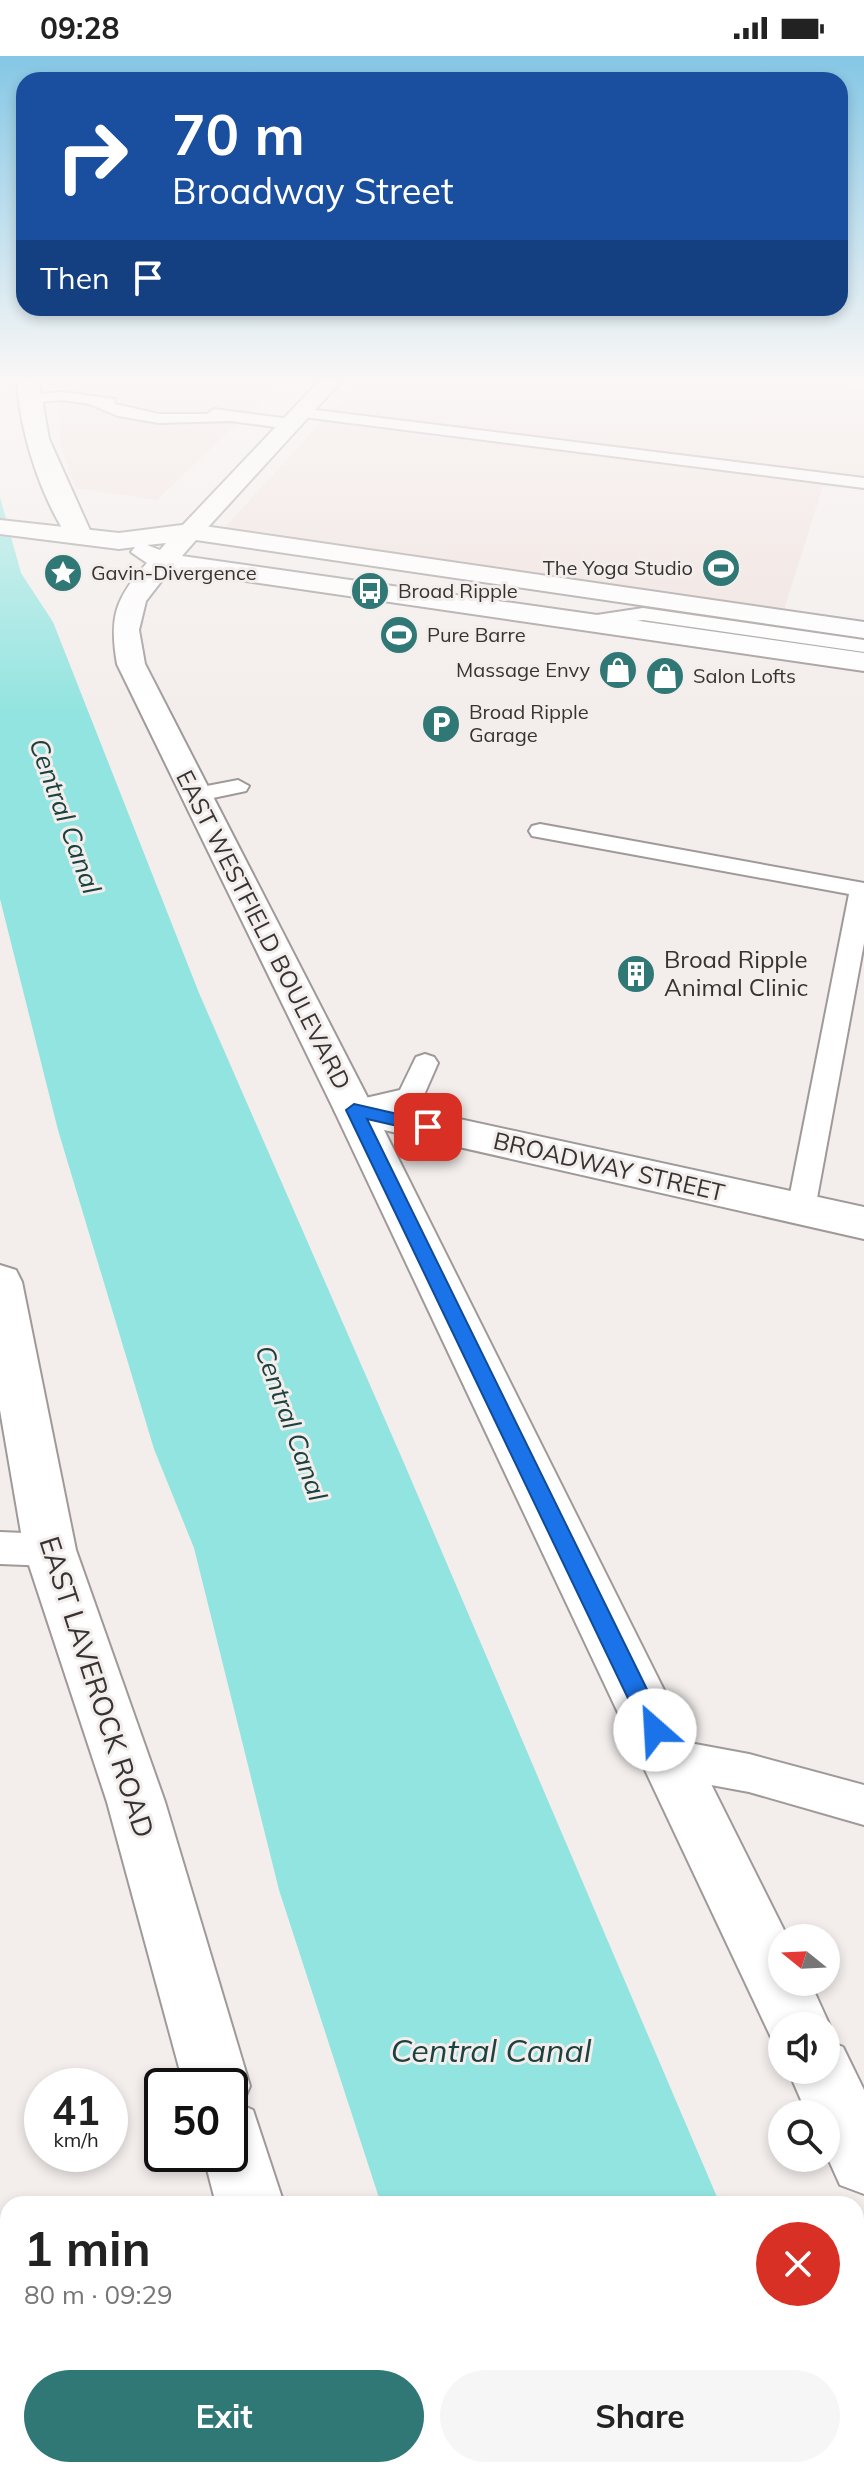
<!DOCTYPE html>
<meta charset="utf-8">
<style>
:root{--surface:#fff;--page:#f6f6f6;--text:#222;--muted:#767676;--accent:#2f7875}
body{margin:0;font-family:Mulish,sans-serif;background:var(--page);color:var(--text);height:100vh;display:flex;flex-direction:column;font-size:30px;white-space:nowrap}
*{box-sizing:border-box;margin:0}
p{font-size:26px;color:var(--muted)}
.icon{flex:none;width:44px;height:44px;fill:none;stroke:currentColor;stroke-width:2;stroke-linecap:round;stroke-linejoin:round}
.map{position:relative;flex:1;overflow:hidden}
.panel{position:absolute;left:0px;top:2140px;width:864px;height:282px;display:flex;flex-direction:column;background:var(--surface);border-radius:24px 24px 0 0;box-shadow:0 4px 12px #0003}
.panel>*{flex:none}
.banner{position:absolute;left:16px;top:16px;width:832px;height:244px;border-radius:24px;box-shadow:0 4px 12px #0003;background:#1a4fa0;color:#fff;overflow:hidden}
.needle{width:52px;rotate:288deg}
.tools{position:absolute;left:768px;top:1868px;display:grid;gap:16px}
.tools a{display:grid;place-items:center;width:72px;height:72px;border-radius:50%;background:var(--surface);box-shadow:0 4px 12px #0003;font-size:40px}
.speed{position:absolute;left:24px;top:2012px;display:flex;gap:16px;font-size:40px;font-weight:700;text-align:center}
.speed>*{display:grid;place-content:center;width:104px;height:104px;border-radius:50%;background:var(--surface);box-shadow:0 4px 12px #0003;line-height:1}
.speed small{font-size:20px;font-weight:400}
.speed .limit{border:4px solid #111;border-radius:12px;background:#fff;color:#111}
.pin{position:absolute;display:grid;place-items:center;width:68px;height:68px;color:#fff;margin:-34px;border-radius:16px;box-shadow:0 4px 12px #0006}
.me{position:absolute;width:88px;margin:-44px;rotate:334deg;stroke-linejoin:round;filter:drop-shadow(0 0 6px #0008)}
.turn{display:flex;align-items:center;gap:28px;height:168px;padding:0 24px;font-size:36px}
.turn .icon{width:104px;height:104px;stroke-width:2.5}
.turn b{display:block;font-size:56px;line-height:68px}
.then{display:flex;align-items:center;height:76px;padding:0 24px;background:#0003;gap:16px;font-size:30px}
.round{display:grid;place-items:center;flex:none;width:84px;height:84px;border-radius:42px;background:var(--page)}
.headline{display:flex;align-items:center;justify-content:space-between;height:136px;padding:0 24px}
h1{font-size:48px;font-weight:700;line-height:60px}
.button{display:flex;gap:16px;margin-top:auto;padding:16px 24px}
.button a{flex:1;height:92px;border-radius:48px;background:var(--accent);color:#fff;font-size:32px;font-weight:700;line-height:92px;text-align:center}
.button a+a{background:var(--page);color:var(--text)}
.status{display:flex;justify-content:space-between;align-items:center;height:56px;padding:0 40px;background:var(--surface);direction:ltr}
.status svg{height:22px;fill:currentColor}
.map>svg:first-child{display:block}
.built{fill:#efe1dd}
.water{fill:#92e4e0}
.lines{fill:none;stroke-linecap:round;stroke-linejoin:round}
.service-casing{stroke:#9f9a98;stroke-width:4}
.minor-casing{stroke:#9f9a98;stroke-width:4}
.tertiary-casing{stroke:#9f9a98;stroke-width:4}
.secondary-casing{stroke:#9f9a98;stroke-width:4}
.service{fill:#fff;fill-rule:evenodd}
.minor{fill:#fff;fill-rule:evenodd}
.tertiary{fill:#fff;fill-rule:evenodd}
.secondary{fill:#fff;fill-rule:evenodd}
.route{fill:#1a73e8;stroke:#114b97;stroke-width:2}
.labels{text-anchor:middle;stroke-width:6;stroke-linejoin:round;paint-order:stroke}
.far-poi-label{font-size:20px;fill:#363433;stroke:#f3eeec;text-anchor:start}
.street-label{font-size:24px;fill:#363433;stroke:#f3eeec}
.poi-label{font-size:24px;fill:#363433;stroke:#f3eeec;text-anchor:start}
.water-label{font-size:26px;font-style:italic;fill:#1b4240;stroke:#f3eeec}
.near-street-label{font-size:28px;fill:#363433;stroke:#f3eeec}
.near-water-label{font-size:32px;font-style:italic;fill:#1b4240;stroke:#f3eeec}
</style>
<div class="status"><b>09:28</b><svg viewBox="0 0 49 12"><path d="M0 12V9h3v3zM5 12V6h3v6zM10 12V3h3v9zM15 12V0h3v12zM26 1h20v11H26zM47 4h2v5h-2z"/></svg></div>
<div class="map">
<svg width="864" height="2421" viewBox="0 0 864 2421">
<rect width="100%" height="100%" fill="#f3eeec"/>
<g class="built">
<path d="M58 320H286L157 444 75 432 60 387Z"/>
<path d="M364 320H743L864 333V434L823 430 784 554 222 474Z"/>
</g>
<g class="water">
<path d="M0 441 21 517 53 566 199 937 404 1407 720 2148H381L279 1834 194 1492 154 1393 58 1074 0 843Z"/>
<path d="M458 2414H833L836 2421H460Z"/>
</g>
<g class="lines">
<g class="service-casing">
<g id="service">
<path d="M63 336 114 343 115 348 159 358H207L214 353 290 363 298 368 290 373 231 365 159 367 118 360 89 348 63 344 28 347 21 343 28 339Z"/>
<path d="M300 352 864 422V432L295 360 292 357Z"/>
<path d="M643 552 864 584V596L643 564 590 572 581 566 590 560Z"/>
<path d="M238 724 249 730 246 735 194 746 183 739 186 734Z"/>
<path d="M540 768 864 827V887L815 1153 811 1161 801 1164 791 1161 787 1153 849 838 532 780 529 775 532 770Z"/>
<path d="M425 998 434 1001 438 1007 420 1048 354 1064 344 1061 340 1054 344 1047 400 1034 416 1001Z"/>
<path d="M0 1476 50 1478 62 1483 67 1494 62 1505 50 1510 0 1508Z"/>
<path d="M668 1683 749 1698 864 1729V1769L749 1736 668 1721 654 1716 649 1702 654 1688Z"/>
</g>
</g>
<g class="minor-casing">
<g id="minor">
<path d="M17 320H38L49 383 93 481 89 486H71C41 443 18 372 17 320Z"/>
<path d="M354 1040 864 1151V1183L340 1064 334 1054 340 1044Z"/>
<path d="M0 1209 16 1214 22 1226 76 1494 165 1746 250 2030 242 2049 253 2054 284 2148H216L203 2098H230V2030H184L107 1746 24 1494 0 1354Z"/>
<path d="M254 2414H328L329 2421H253Z"/>
</g>
</g>
<g class="tertiary-casing">
<path id="tertiary" d="M324 320H346L199 481H181L177 476 181 471Z"/>
</g>
<g class="secondary-casing">
<g id="secondary">
<path d="M0 464 119 477 190 468 864 566V582L196 484 182 500 864 597V615L170 514 146 545 139 574 145 608 374 1054 788 1882H782V1926H810L830 1970 826 1979V1970H782V1995L776 1992 334 1054 117 608C109 562 115 542 147 507L131 496 135 491 119 493 0 478ZM166 487 160 494 147 489Z"/>
<path d="M826 1984 843 1991 864 2034V2138L840 2129 826 2098V2058H807L788 2014H826Z"/>
</g>
</g>
<use href="#service" class="service"/>
<use href="#minor" class="minor"/>
<use href="#tertiary" class="tertiary"/>
<use href="#secondary" class="secondary"/>
</g>
<linearGradient id="sky" x2="0" y2="1"><stop stop-color="#85c7e5"/><stop offset="0.49" stop-color="#faf7f6"/><stop offset="1" stop-color="#faf7f6" stop-opacity="0"/></linearGradient>
<rect width="864" height="659" fill="url(#sky)"/>
<path class="route" d="M354 1048 428 1065 437 1071 428 1077 367 1063 663 1666 666 1674 663 1682 655 1685 647 1682 346 1054Z"/>
<defs>
<g id="stadium-disc" transform="scale(2)"><circle r="9.5" fill="#2f7875" stroke="#f3eeec"/><path d="M0-5a6.5 5 0 1 0 0 10a6.5 5 0 1 0 0-10ZM-3.5-1.8h7v3.6h-7Z" fill="#fff"/></g>
<g id="sight-disc" transform="scale(2)"><circle r="9.5" fill="#2f7875" stroke="#f3eeec"/><path d="M0-6L1.8-2.2L6-1.7L2.9 1.2L3.7 5.4L0 3.3L-3.7 5.4L-2.9 1.2L-6-1.7L-1.8-2.2Z" fill="#fff"/></g>
<g id="bus-disc" transform="scale(2)"><circle r="9.5" fill="#2f7875" stroke="#f3eeec"/><path d="M-5-6H5V4H4V6H2V4H-2V6H-4V4H-5ZM-3.5-4V0h7V-4ZM-3.5 1.2v1.5H-2V1.2ZM2 1.2v1.5H3.5V1.2Z" fill="#fff"/></g>
<g id="shop-disc" transform="scale(2)"><circle r="9.5" fill="#2f7875" stroke="#f3eeec"/><path d="M-5-2.5h2.3a2.7 3.5 0 0 1 5.4 0H5L5.5 6h-11ZM-1.5-2.5h3a1.5 2.3 0 0 0-3 0Z" fill="#fff"/></g>
<g id="parking-disc" transform="scale(2)"><circle r="9.5" fill="#2f7875" stroke="#f3eeec"/><path d="M-3.5-5.5H1a3.5 3.5 0 0 1 0 7H-1V5.5H-3.5ZM-1-3.4V-.6H.8a1.4 1.4 0 0 0 0-2.8Z" fill="#fff"/></g>
<g id="building-disc" transform="scale(2)"><circle r="9.5" fill="#2f7875" stroke="#f3eeec"/><path d="M-4-6H4V6H1V3H-1V6H-4ZM-2.5-4.3h1.7v1.8h-1.7ZM.8-4.3h1.7v1.8H.8ZM-2.5-1h1.7V.8h-1.7ZM.8-1h1.7V.8H.8Z" fill="#fff"/></g>
</defs>
<g fill-rule="evenodd">
<use href="#stadium-disc" x="721" y="512"/>
<use href="#sight-disc" x="63" y="517"/>
<use href="#bus-disc" x="370" y="535"/>
<use href="#stadium-disc" x="399" y="579"/>
<use href="#shop-disc" x="618" y="614"/>
<use href="#shop-disc" x="665" y="620"/>
<use href="#parking-disc" x="441" y="668"/>
<use href="#building-disc" x="636" y="918"/>
</g>
<g class="labels">
<g class="far-poi-label">
<text x="693" y="519" text-anchor="end">The Yoga Studio</text>
<text x="91" y="524">Gavin-Divergence</text>
<text x="398" y="542">Broad Ripple</text>
<text x="427" y="586">Pure Barre</text>
<text x="590" y="621" text-anchor="end">Massage Envy</text>
<text x="693" y="627">Salon Lofts</text>
<text x="469" y="663">Broad Ripple<tspan x="469" dy="23">Garage</tspan></text>
</g>
<g class="street-label">
<text transform="translate(263 874) rotate(63)" y="8">EAST WESTFIELD BOULEVARD</text>
<text transform="translate(609 1111) rotate(13)" y="8">BROADWAY STREET</text>
</g>
<g class="poi-label">
<text x="664" y="912">Broad Ripple<tspan x="664" dy="28">Animal Clinic</tspan></text>
</g>
<g class="water-label">
<text transform="translate(65 760) rotate(70)" y="9">Central Canal</text>
<text transform="translate(291 1367) rotate(70)" y="9">Central Canal</text>
</g>
<g class="near-street-label">
<text transform="translate(97 1631) rotate(72)" y="10">EAST LAVEROCK ROAD</text>
</g>
<g class="near-water-label">
<text x="491" y="2006">Central Canal</text>
</g>
</g>
</svg>
<div class="tools">
<a><svg class="needle" viewBox="-14 -14 28 28"><path d="M0-13l5 13h-10z" fill="#e53935"/><path d="M0 13l5-13h-10z" fill="#767676"/></svg></a>
<a><svg class="icon" aria-label="sound" viewBox="0 0 24 24"><path d="M4 9h4l5-4v14l-5-4H4zM17 9q2 3 0 6"/></svg></a>
<a><svg class="icon" aria-label="search" viewBox="0 0 24 24"><circle cx="10" cy="10" r="6"/><path d="M15 15l6 6"/></svg></a>
</div>
<div class="speed"><div>41<small>km/h</small></div><div class="limit">50</div></div>
<div class="pin" style="left:428px;top:1071px;background:#d93025"><svg class="icon" aria-label="arrive" viewBox="0 0 24 24"><path d="M6 21V4h12l-3 4 3 4H6"/></svg></div>
<svg class="me" style="left:655px;top:1674px" viewBox="-20 -20 40 40"><circle r="19" fill="#fff"/><path d="M0-13L10 11 0 6-10 11z" fill="#1a73e8"/></svg>
<div class="banner">
<div class="turn"><svg class="icon" aria-label="right" viewBox="0 0 24 24"><path d="M7 20v-9h11M14 6l5 5-5 5"/></svg><div><b>70 m</b>Broadway Street</div></div>
<div class="then">Then<svg class="icon" aria-label="arrive" viewBox="0 0 24 24"><path d="M6 21V4h12l-3 4 3 4H6"/></svg></div>
</div>
<section class="panel">
<div class="headline"><div><h1>1 min</h1><p>80 m · 09:29</p></div><a class="round" style="background:#d93025;color:#fff"><svg class="icon" aria-label="close" viewBox="0 0 24 24"><path d="M6 6l12 12M18 6L6 18"/></svg></a></div>
<div class="button"><a>Exit</a><a>Share</a></div>
</section>
</div>
